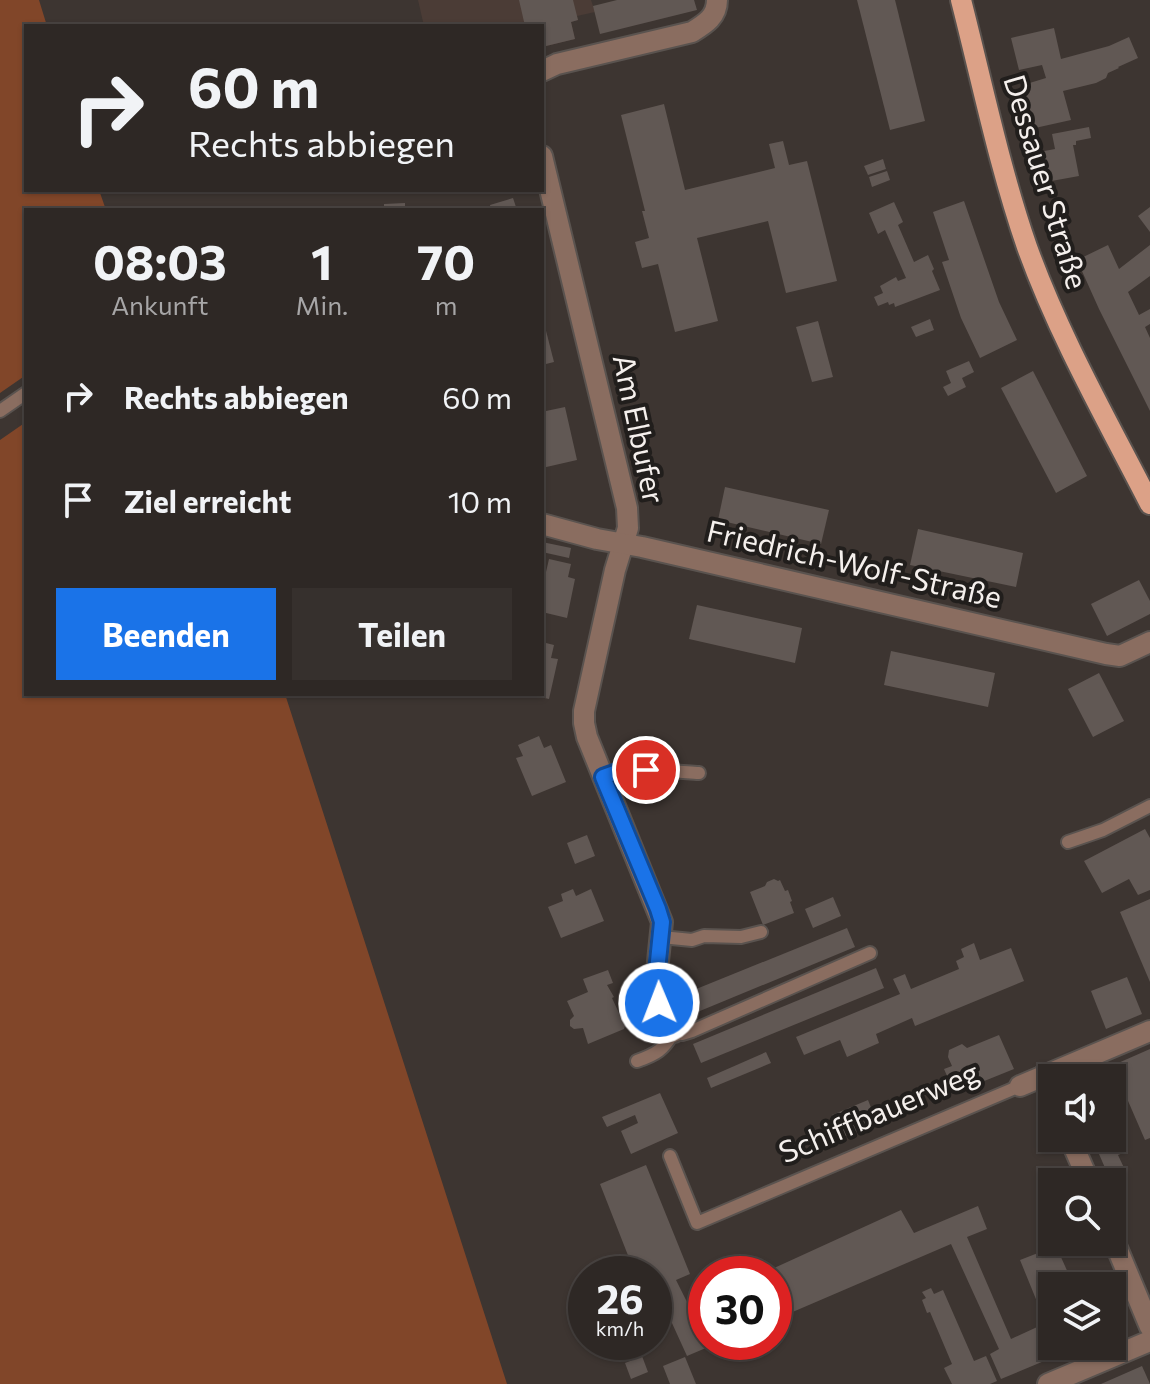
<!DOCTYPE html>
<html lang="de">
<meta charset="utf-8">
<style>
:root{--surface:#2e2825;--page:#36302d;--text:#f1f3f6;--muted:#a7a6a7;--line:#494442;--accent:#1a73e8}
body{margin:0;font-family:Commissioner,sans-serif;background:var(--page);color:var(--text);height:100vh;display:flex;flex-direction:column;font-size:30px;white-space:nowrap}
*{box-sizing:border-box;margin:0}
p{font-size:26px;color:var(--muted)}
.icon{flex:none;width:44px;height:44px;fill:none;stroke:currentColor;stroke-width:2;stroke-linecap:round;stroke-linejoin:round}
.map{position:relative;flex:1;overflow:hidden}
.sheet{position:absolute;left:24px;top:208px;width:520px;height:488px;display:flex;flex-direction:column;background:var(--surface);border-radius:0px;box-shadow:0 2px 6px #0004,0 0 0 2px var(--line)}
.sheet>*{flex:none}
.guide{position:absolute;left:24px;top:24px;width:520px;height:168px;border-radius:0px;box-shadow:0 2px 6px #0004,0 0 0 2px var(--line);background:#2e2825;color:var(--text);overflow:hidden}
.fabs{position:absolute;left:1038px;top:1064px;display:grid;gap:16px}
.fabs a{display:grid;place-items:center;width:88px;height:88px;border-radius:0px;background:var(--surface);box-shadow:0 2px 6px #0004,0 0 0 2px var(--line);font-size:40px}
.speed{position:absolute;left:568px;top:1256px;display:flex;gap:16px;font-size:40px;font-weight:700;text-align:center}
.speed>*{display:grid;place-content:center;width:104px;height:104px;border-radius:50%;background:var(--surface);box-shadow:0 2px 6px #0004,0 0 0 2px var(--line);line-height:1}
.speed small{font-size:20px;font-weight:400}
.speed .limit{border:12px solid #d22;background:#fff;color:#111}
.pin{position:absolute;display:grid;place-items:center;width:68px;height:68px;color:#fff;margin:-34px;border:4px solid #fff;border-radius:50%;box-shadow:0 2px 8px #0007}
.me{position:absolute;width:88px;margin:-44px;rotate:359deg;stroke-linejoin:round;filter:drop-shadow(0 0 6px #0008)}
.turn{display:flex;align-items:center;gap:28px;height:168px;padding:0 32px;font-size:36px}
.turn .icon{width:104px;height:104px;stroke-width:2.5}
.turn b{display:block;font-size:56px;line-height:68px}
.eta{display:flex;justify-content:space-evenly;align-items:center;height:136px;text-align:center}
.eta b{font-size:48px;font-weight:700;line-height:56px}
.button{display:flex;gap:16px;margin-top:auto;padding:16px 32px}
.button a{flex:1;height:92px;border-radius:0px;background:var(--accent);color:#fff;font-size:32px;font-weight:700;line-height:92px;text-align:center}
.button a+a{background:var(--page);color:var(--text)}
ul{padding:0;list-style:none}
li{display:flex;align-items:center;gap:24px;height:104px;padding:0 32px}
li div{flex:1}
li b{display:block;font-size:30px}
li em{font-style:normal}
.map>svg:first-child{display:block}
.built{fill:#4b3c36}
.green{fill:#814629}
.building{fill:#615854}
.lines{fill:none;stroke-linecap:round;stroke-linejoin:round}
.service-casing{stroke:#5a534f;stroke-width:16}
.minor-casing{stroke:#5a534f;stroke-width:24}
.primary-casing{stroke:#5a534f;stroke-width:24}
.service{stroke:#8a6d60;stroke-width:12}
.minor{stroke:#8a6d60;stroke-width:20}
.primary{stroke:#dca187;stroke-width:20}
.route-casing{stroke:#114b97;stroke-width:20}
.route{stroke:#1a73e8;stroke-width:14}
.labels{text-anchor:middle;stroke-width:8;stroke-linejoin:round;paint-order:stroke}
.street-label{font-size:30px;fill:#f5f0ed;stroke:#211e1c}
</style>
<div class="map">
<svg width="1150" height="1384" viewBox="0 0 1150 1384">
<rect width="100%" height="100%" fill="#3d3531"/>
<path class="built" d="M418 0H591L595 12 577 16 578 20 571 22 575 39 542 47V26H424Z"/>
<g class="green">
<path d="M0 0H39L47 26H26V190H99L106 210H26V375L0 393Z"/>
<path d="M26 422V694H285L507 1384H0V440Z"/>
</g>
<g class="building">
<path d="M519 0H573L578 20 571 22 575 39 542 47V26H525Z"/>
<path d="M617 0H694L697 10 600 34 593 6Z"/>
<path d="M857 0H895L925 121 890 130Z"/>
<path d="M1054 28 1061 59 1109 46 1129 37 1138 58 1118 67 1119 68 1108 73 1106 78 1096 83 1063 91 1071 120 1035 128 1023 85 1046 78 1042 65 1019 70 1011 38Z"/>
<path d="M664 104 685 190 775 168 769 144 783 141 789 165 807 161 837 281 786 293 768 221 697 238 718 321 675 332 658 264 642 268 635 242 649 238 642 211H645L621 115Z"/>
<path d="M1089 127 1091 138 1076 141V145H1073L1079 176 1046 182 1039 152 1055 149 1052 134Z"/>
<path d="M883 159 886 169 868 175 864 166Z"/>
<path d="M887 171 890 180 872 187 869 177Z"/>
<path d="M513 198 516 207 504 210H491L490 205Z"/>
<path d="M964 201 999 302 1017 340 980 358 961 318 942 262 949 260 933 212Z"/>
<path d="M894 202 903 222 898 225 914 262 928 255 934 269 932 271 940 290 895 307 894 303 889 305 888 302 878 306 874 297 883 293 880 286 896 277 898 281 906 278 885 230 878 234 869 213Z"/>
<path d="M405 203V210H384V204Z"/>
<path d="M1150 207V232L1138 216Z"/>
<path d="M1108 245 1119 269 1150 245V276L1128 292 1139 315 1150 309V324L1145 327 1150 338V411L1099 309 1077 260Z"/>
<path d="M543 319 554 362 542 365V320Z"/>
<path d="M930 319 934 330 916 337 911 327Z"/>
<path d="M818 321 833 377 812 382 796 327Z"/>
<path d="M969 361 974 372 962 378 966 387 948 396 943 387 951 383 946 371Z"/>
<path d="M1033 371 1087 476 1056 493 1001 388Z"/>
<path d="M542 401 546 411 565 407 577 460 542 468Z"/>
<path d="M725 487 829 510 821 544 718 520Z"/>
<path d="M918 529 1023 553 1016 587 910 565Z"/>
<path d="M542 542 571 548 569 558 542 552Z"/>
<path d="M549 559 571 564 568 577 575 579 567 618 542 612V571L546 572Z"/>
<path d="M1139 580 1150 601V614L1107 636 1091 604Z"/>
<path d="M697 605 802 628 795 663 689 639Z"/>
<path d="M542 642 554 645 551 658 558 659 549 699 532 695 542 694Z"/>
<path d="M891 651 995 673 988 707 884 685Z"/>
<path d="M1099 673 1124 721 1093 737 1068 689Z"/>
<path d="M539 736 544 748 551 745 566 782 532 796 516 758 523 756 518 745Z"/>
<path d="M1145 829 1150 838V890L1138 895 1129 879 1102 893 1084 861Z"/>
<path d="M587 835 595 856 575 864 567 843Z"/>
<path d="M774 879 778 881 780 880 785 891 788 890 792 901 790 902 794 913 763 925 750 892 765 886 767 882Z"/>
<path d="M573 889 576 896 591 889 604 921 561 938 548 907 563 901 561 894Z"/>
<path d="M833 897 841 916 813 928 805 909Z"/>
<path d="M1150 899V982L1120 912Z"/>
<path d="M847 928 855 947 683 1018 674 998Z"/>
<path d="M974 943 980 960 1011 948 1024 981 915 1026 912 1018 876 1034 879 1043 847 1057 840 1040 804 1055 796 1037 900 994 893 979 905 974 911 989 959 969 956 961 964 957 961 949Z"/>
<path d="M876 968 884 988 701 1063 693 1044Z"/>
<path d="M608 970 613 983 607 985 614 997 612 998 625 1026 624 1029 588 1044 583 1028 574 1029 570 1026V1020L574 1016 567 1001 588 992 583 979Z"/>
<path d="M1127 977 1142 1014 1106 1029 1091 991Z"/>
<path d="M999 1035 1014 1069 962 1090 959 1081 951 1085 944 1069 952 1066 948 1057 949 1050 962 1044 967 1048Z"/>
<path d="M1150 1049V1138L1145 1140 1125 1094 1128 1093 1126 1090 1112 1097V1078H1084Z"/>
<path d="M766 1052 771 1063 711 1088 707 1078Z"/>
<path d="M660 1093 678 1133 631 1154 621 1131 638 1123 635 1115 607 1127 602 1117Z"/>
<path d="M868 1100 877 1123 841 1138 832 1115Z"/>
<path d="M1112 1113 1118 1126 1123 1124 1128 1136 1123 1138 1128 1151 1118 1155 1125 1170 1109 1177 1092 1138H1112Z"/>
<path d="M646 1165 690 1274 676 1280 689 1306 706 1298V1342H720L687 1356 656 1288H654V1274H643L637 1261 631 1263 600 1184Z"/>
<path d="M978 1206 987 1229 967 1237 1011 1339 1048 1322 1041 1308 1040 1309 1020 1260 1056 1246 1074 1286 1084 1281 1087 1286H1052V1346H1080L1001 1379 990 1354 999 1349 951 1244 774 1320V1274H761L901 1210 914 1233Z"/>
<path d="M931 1288 934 1294 943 1290 974 1361 986 1356 997 1381 990 1384H952L944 1368 952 1364 930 1312 927 1313 922 1300 926 1298 922 1292Z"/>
<path d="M642 1356 648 1372 631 1379 625 1363Z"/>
<path d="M685 1357 696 1384H670L663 1366Z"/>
<path d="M1142 1366 1150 1384H1101Z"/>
</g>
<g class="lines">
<g class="service-casing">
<g id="service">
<path d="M0 411 26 393"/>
<path d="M603 777C634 767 667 771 699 773"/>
<path d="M1068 842 1103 830 1150 806"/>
<path d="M661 937 692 940 704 936 741 937 761 932"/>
<path d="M637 1061C657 1054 663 1050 674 1032L682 1034 692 1031 870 953"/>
<path d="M670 1156 697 1223 1020 1086"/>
</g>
</g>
<g class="minor-casing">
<g id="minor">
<path d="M542 71 557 64 692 32C705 24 717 17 717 0"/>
<path d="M542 156 627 508 628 528 615 570 584 711V723L587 737 662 922 656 981 663 1017 667 1027 674 1032"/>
<path d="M542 524 597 539 642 547 1106 654 1120 656 1150 642"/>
<path d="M1043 1076 1052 1097"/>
<path d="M1020 1086 1150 1031"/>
<path d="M1070 1138 1089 1182"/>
<path d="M1112 1236 1150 1327"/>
<path d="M1048 1384 1150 1341"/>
</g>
</g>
<g class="primary-casing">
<path id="primary" d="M961 0C982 82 999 166 1027 247 1059 336 1107 420 1150 504"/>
</g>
<use href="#service" class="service"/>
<use href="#minor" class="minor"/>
<use href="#primary" class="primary"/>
</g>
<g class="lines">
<g class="route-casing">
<path id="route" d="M646 770 617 772 603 777 658 909 662 922 656 981 659 1003"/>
</g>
<use href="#route" class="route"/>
</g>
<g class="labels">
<g class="street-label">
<text transform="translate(1045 182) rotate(73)" y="10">Dessauer Straße</text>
<text transform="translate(638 429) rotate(78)" y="10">Am Elbufer</text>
<text transform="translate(854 565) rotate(13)" y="10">Friedrich-Wolf-Straße</text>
<text transform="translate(879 1113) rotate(-23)" y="10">Schiffbauerweg</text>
</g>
</g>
</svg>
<div class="fabs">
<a><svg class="icon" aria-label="sound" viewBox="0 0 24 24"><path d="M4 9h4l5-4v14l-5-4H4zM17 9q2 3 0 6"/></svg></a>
<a><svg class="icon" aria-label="search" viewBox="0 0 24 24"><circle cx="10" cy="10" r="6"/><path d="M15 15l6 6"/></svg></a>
<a><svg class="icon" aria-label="layers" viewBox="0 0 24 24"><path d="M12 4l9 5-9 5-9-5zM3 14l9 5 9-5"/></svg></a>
</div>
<div class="speed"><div>26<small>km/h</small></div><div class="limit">30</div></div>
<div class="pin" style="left:646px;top:770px;background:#d93025"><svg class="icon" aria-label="arrive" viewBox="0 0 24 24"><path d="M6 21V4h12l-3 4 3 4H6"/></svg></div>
<svg class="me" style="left:659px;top:1003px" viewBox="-20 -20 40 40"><circle r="17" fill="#1a73e8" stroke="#fff" stroke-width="3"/><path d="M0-11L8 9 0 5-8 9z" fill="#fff"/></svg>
<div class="guide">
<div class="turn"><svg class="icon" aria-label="right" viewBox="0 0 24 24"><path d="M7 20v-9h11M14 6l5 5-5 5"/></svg><div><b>60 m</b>Rechts abbiegen</div></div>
</div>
<section class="sheet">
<div class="eta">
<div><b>08:03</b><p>Ankunft</p></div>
<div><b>1</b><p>Min.</p></div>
<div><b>70</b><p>m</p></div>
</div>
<ul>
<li><svg class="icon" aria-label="right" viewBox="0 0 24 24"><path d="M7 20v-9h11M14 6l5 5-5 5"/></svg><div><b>Rechts abbiegen</b></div><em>60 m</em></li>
<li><svg class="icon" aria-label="arrive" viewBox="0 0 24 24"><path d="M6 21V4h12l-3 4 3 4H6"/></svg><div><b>Ziel erreicht</b></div><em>10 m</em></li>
</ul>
<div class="button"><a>Beenden</a><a>Teilen</a></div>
</section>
</div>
